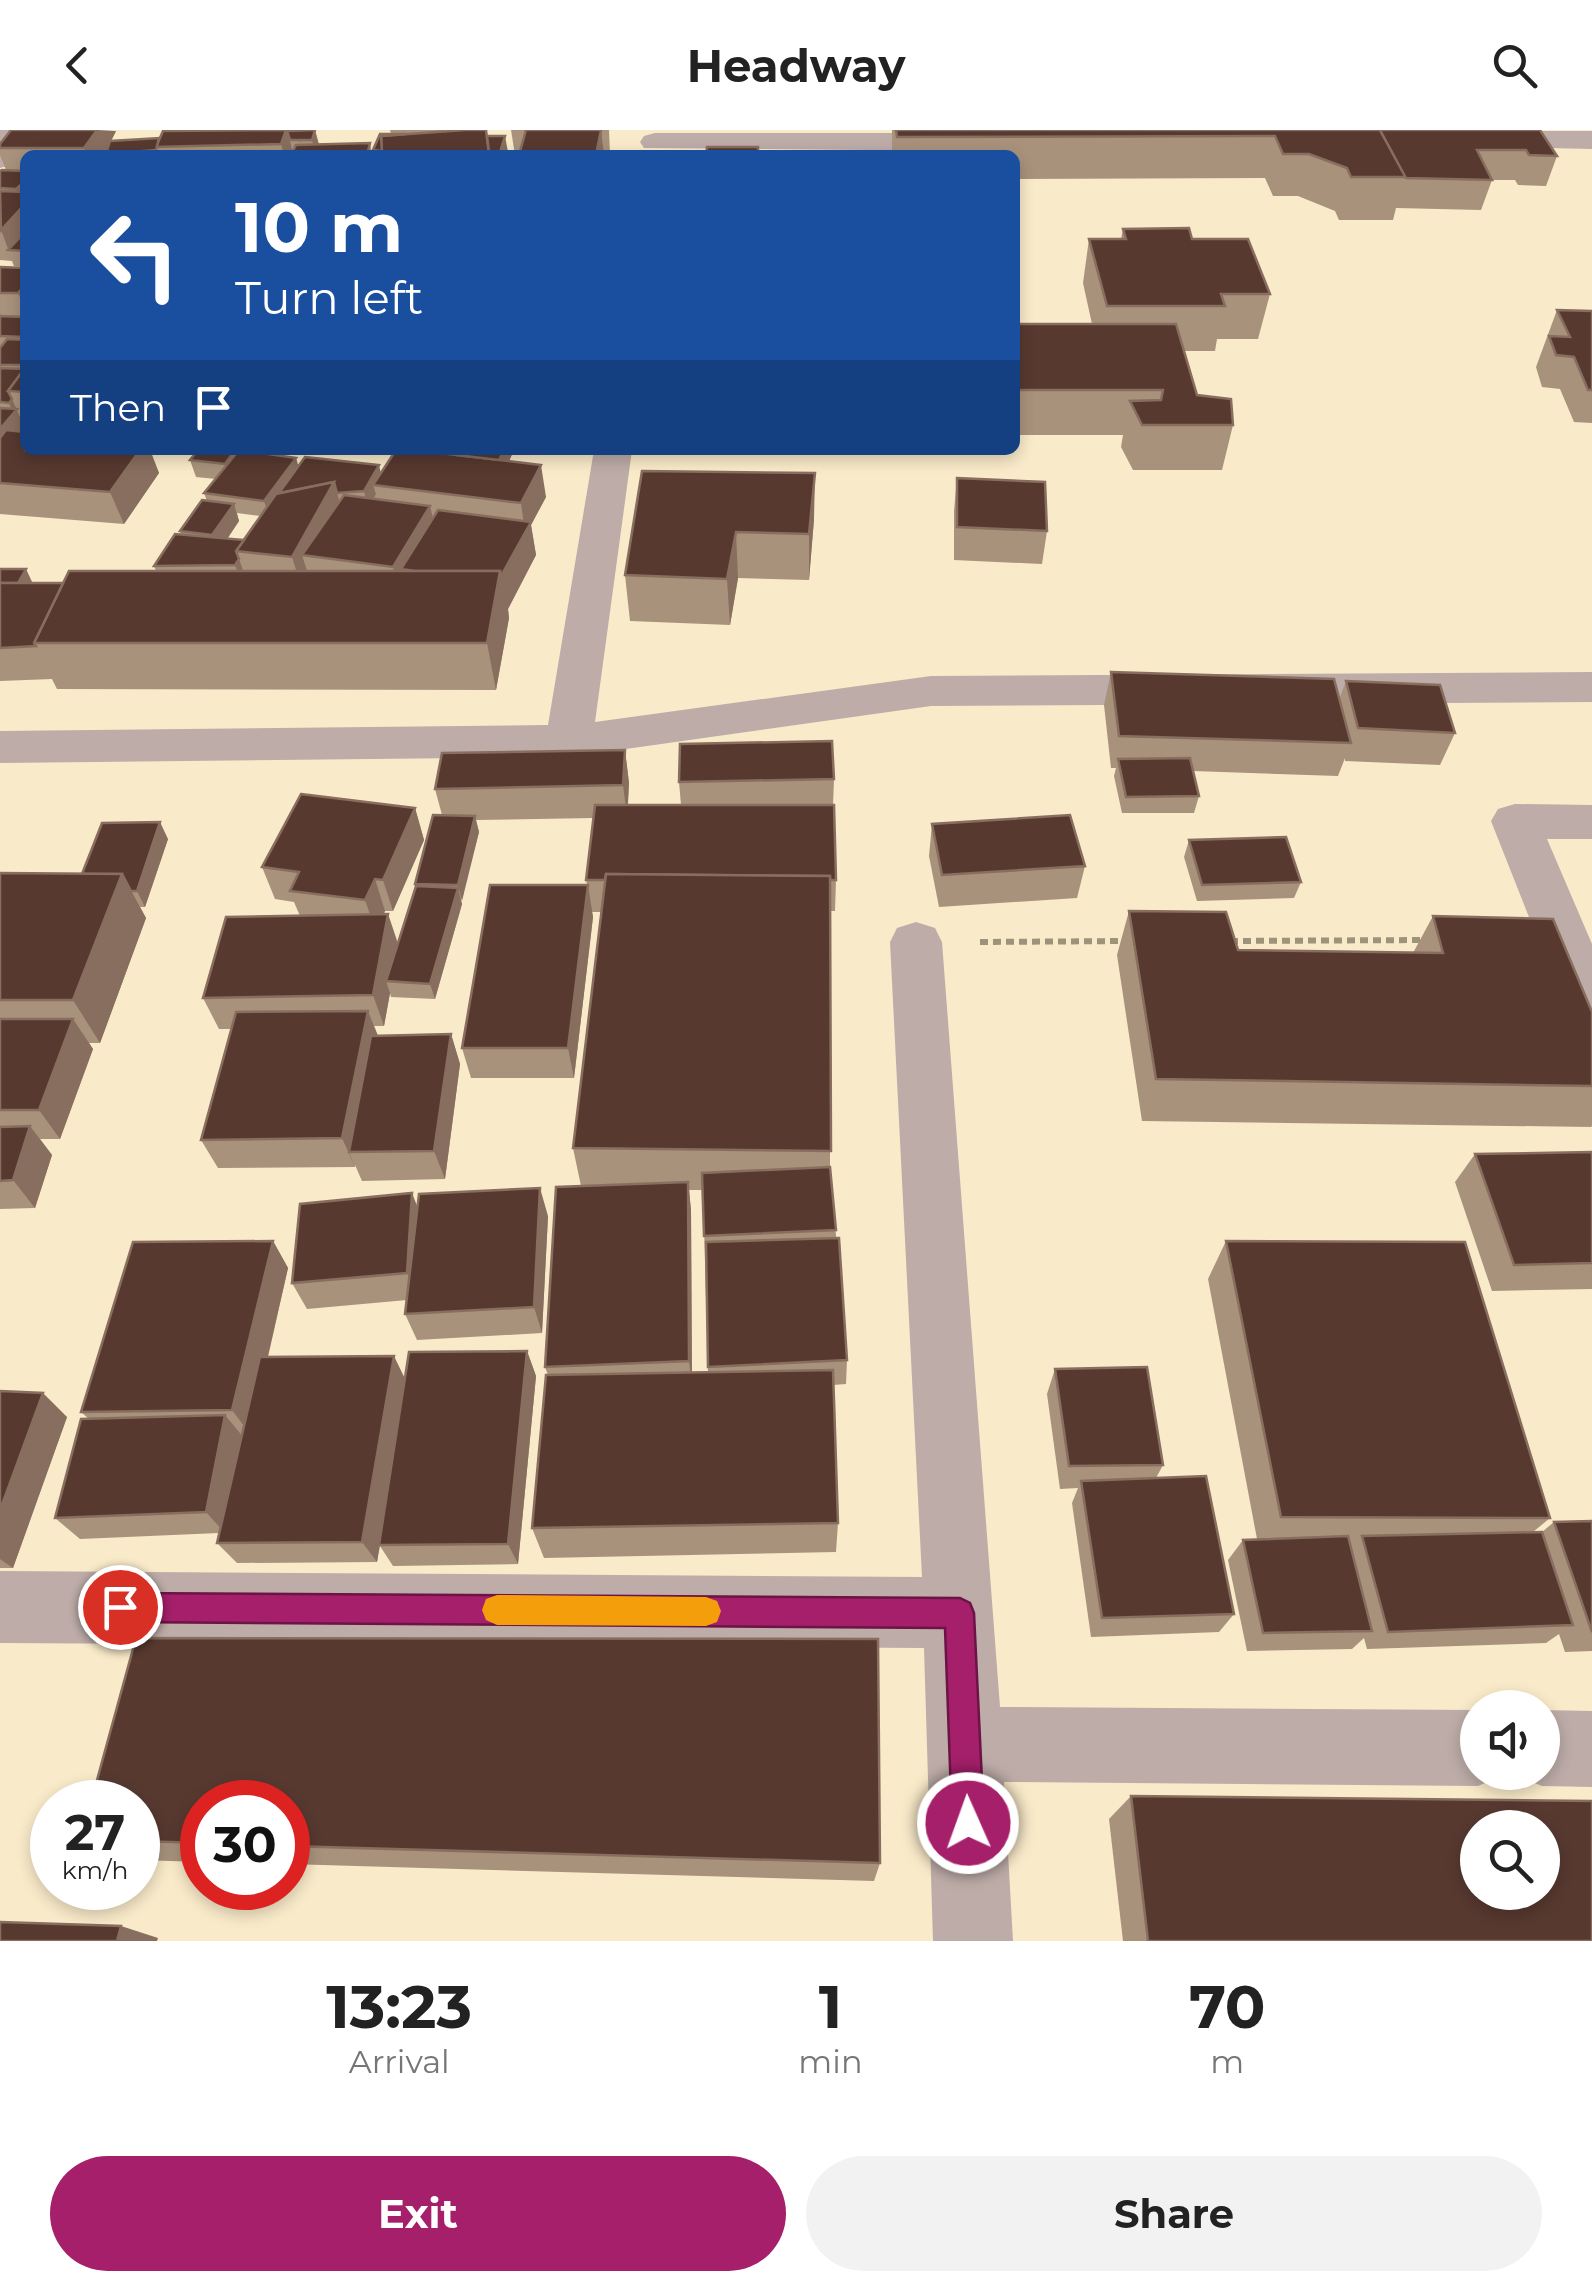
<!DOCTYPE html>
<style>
:root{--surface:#fff;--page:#f2f2f2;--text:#222;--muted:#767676;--accent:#a51f6a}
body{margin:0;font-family:Montserrat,sans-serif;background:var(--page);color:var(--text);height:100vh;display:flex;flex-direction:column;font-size:38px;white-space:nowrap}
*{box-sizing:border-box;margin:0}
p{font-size:32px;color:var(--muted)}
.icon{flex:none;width:55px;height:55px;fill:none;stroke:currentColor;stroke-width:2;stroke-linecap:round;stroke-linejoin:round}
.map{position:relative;height:1811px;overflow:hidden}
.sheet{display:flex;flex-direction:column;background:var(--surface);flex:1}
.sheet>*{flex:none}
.top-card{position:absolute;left:20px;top:20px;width:1000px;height:305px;border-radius:15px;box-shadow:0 5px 15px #0003;background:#1a4fa0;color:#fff;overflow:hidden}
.buttons{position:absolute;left:1460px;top:1560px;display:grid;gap:20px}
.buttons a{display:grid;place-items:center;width:100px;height:100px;border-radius:50%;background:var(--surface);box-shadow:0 5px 15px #0003;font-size:50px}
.speed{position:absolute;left:30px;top:1650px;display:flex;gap:20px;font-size:50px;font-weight:700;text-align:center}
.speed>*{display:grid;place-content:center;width:130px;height:130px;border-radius:50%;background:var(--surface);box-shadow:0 5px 15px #0003;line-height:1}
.speed small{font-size:25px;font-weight:400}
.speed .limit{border:15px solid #d22;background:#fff;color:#111}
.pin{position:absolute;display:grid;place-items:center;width:85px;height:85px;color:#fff;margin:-42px;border:5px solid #fff;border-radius:50%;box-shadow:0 2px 10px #0007}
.me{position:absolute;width:110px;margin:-55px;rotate:358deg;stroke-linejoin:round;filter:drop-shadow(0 0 8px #0008)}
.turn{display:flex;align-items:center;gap:35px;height:210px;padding:0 50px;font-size:45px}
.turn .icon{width:130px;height:130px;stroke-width:2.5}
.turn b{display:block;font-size:70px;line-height:85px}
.then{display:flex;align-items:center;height:95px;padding:0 50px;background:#0003;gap:20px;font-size:38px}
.eta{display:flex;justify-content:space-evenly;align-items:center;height:170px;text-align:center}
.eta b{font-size:60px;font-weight:700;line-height:70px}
.button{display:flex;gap:20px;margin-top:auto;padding:20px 50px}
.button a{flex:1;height:115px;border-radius:60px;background:var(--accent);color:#fff;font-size:40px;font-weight:700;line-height:115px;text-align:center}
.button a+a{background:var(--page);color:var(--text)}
header{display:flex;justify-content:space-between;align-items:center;height:130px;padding:0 50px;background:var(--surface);font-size:45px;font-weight:700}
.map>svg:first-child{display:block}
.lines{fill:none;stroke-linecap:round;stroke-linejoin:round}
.path{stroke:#9d927a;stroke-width:6;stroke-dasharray:8 5;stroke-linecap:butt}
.minor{fill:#bdaca8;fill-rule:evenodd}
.wall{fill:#a8927c;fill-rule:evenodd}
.shaded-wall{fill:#886e5e}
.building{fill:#573930;stroke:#886e5e;stroke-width:2.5;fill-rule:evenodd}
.route{fill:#a51f6a;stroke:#6b1445;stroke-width:2.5}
.slow{fill:#f59e0b}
</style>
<header><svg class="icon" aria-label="back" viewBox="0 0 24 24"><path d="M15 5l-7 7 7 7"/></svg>Headway<svg class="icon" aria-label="search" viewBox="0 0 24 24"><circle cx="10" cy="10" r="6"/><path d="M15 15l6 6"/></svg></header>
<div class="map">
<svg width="1592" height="1811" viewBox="0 0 1592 1811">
<rect width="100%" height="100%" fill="#f9eac9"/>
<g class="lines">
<g class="path">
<path d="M1230 811 1427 810"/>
<path d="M980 812 1127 811"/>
</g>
<g class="minor">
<path d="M0 0H24L11 35 0 38Z"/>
<path d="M1473 1H1592V19L1462 16 1458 10 1462 4Z"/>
<path d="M655 3H967L978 6 982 12 978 18 967 21 644 18 640 12 644 6Z"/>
<path d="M594 320H632L595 592 931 546 1592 542V572L931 576 569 627 0 633V601L548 595Z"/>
<path d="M1515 674 1592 675V709H1547L1592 814V899L1573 893 1565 878 1491 691 1498 679Z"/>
<path d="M916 792 935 798 942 812 1000 1577 1478 1580V1642L1505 1645 1478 1656 1004 1652 1013 1811H933L924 1518 0 1513V1441L922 1447 890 812 897 798Z"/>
<path d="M1542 1580 1592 1581V1657L1542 1656 1515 1645 1542 1642Z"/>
</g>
</g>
<g class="wall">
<path d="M315 0 319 14 370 13 372 25H25V137L14 136 12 131 0 130V41L6 40 0 25V18L116 1 111 11 159 10Z"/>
<path d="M390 0H445L444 2 487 6 508 22 506 25H374L373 20 391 4Z"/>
<path d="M511 0H609L610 24 515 25Z"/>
<path d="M892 0H1540L1557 26 1546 56 1518 55 1515 50H1492L1481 80 1396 78 1393 90H1339L1335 81 1298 66H1273L1265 48 1015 49V25H892Z"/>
<path d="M1123 99 1192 109 1270 164 1258 209H1217L1215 221H1184L1197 265 1233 295 1222 340H1133L1121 317 1123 305H1015V194H1092L1083 153 1089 109H1121Z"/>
<path d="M0 137 25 138V293H23L24 296 19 301 25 320H150L159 343 124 394 0 384Z"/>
<path d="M1557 180 1592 181V293L1574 292 1560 259 1542 257 1536 237Z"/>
<path d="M198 320H254L252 322 299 336 381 344 456 325 458 320H514L509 331 546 367 531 395 536 425 508 479 509 488 496 560 57 559 52 549 0 551V439L32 453H63L156 441 154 436 181 405 180 401 207 371 204 363 216 349 196 347 190 330ZM237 383 261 386 244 410 228 408 239 391Z"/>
<path d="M642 341 814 389 809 450 738 448 730 495 630 491 625 445Z"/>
<path d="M957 348 1047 401 1042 434 954 430V381Z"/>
<path d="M1111 542 1339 570 1346 551 1455 603 1440 635 1345 631V628L1338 646 1193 641 1199 666 1194 683H1122L1114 646 1116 638H1111L1104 575Z"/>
<path d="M625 620 629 653 628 675H681L679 652 834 649 833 675 836 750 835 781H830V1037L847 1230 846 1254 833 1255 838 1393 836 1422 544 1428 532 1398 548 1245 545 1237 581 1056 573 1018 601 782H592L593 787 574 948H471L462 918 587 755 586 750 593 688 476 690 479 702 461 771 462 774 435 869 391 867 390 863 384 896H374L378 906 451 904 460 934 445 1049 362 1051 355 1035V1037L218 1038 201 1010 231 899H219L203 868 300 786 294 772 275 769 262 737 415 678 424 710 393 781H385L384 784H388L398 813 416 756 415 754 442 685 435 659ZM689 1060H703L708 1242 692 1243 691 1080Z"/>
<path d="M932 694 1085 736 1077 768 939 777 929 726Z"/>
<path d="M168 709 145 777H140L146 788 100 913H89L93 919 60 1009H40L52 1025 35 1078 0 1079V743L82 744Z"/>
<path d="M1189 710 1301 752 1294 768 1197 771 1184 727Z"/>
<path d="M1129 781 1238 820 1413 823 1433 786 1592 882V996L1591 997 1142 991 1117 825Z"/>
<path d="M1592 1022V1159L1492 1161 1455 1052 1475 1024Z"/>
<path d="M417 1077 548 1086 542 1203 417 1210 405 1184 407 1170 307 1179 292 1153Z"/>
<path d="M273 1111 288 1138 268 1227 405 1248 527 1221 536 1246 518 1434 393 1436 380 1416 377 1432 237 1433 217 1413 219 1403 80 1409 55 1388 89 1289 81 1282Z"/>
<path d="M1226 1111 1550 1388 1533 1402H1542L1554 1392 1592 1391V1521L1565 1522 1559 1504 1546 1513 1367 1519 1364 1508 1352 1519 1247 1521 1228 1430 1243 1410 1257 1409 1208 1149Z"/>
<path d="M1055 1239 1163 1335 1156 1348 1234 1484 1219 1502 1091 1507 1072 1373 1078 1358 1060 1359 1047 1264Z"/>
<path d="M0 1261 67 1287 13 1438H0Z"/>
<path d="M136 1508 878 1509 880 1733 874 1751 288 1734V1672H202V1732L138 1730V1672H91Z"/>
<path d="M1131 1666 1592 1811H1123L1109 1689Z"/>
</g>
<g class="shaded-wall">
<path d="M97 0 116 1 107 19 106 25H86L84 18Z"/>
<path d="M286 0H302L300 13 299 10H290L293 25H284L281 14Z"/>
<path d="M315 0 319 16 315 25 312 10Z"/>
<path d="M601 0 604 25H596Z"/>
<path d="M505 6 508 22 506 25H500Z"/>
<path d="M25 51V72L22 75 16 59Z"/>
<path d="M25 74V118L9 121 1 100Z"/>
<path d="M25 155V179L18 163Z"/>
<path d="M12 269 24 296 0 325V299L13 283 9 273Z"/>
<path d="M140 320H150L159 343 124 394 110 362Z"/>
<path d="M504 320H514L498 356 495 339Z"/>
<path d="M296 328 301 344 270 388 264 371Z"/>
<path d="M379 335 383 352 373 355 376 364 368 378 364 361Z"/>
<path d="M541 335 546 367 531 395 536 425 508 479 509 488 496 560 487 513 500 441 525 402 521 373Z"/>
<path d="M815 343 814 389 809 450V404Z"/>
<path d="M334 352 343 384 302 425 309 447 302 459 292 427Z"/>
<path d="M234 374 239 391 218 422 212 405Z"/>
<path d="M430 376 438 409 401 439 407 460 401 470 393 437Z"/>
<path d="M736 402 738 448 730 495 727 449Z"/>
<path d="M239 429 245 446 241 452 235 435Z"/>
<path d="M26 439 34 456 14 460Z"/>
<path d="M625 620 629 653 627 687 623 655Z"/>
<path d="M415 678 424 710 393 781 383 750Z"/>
<path d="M475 686 479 702 462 771 458 755Z"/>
<path d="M160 692 168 709 145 777 137 761Z"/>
<path d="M122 744 146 788 100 913 73 870Z"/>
<path d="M375 749 385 781 376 802 365 770Z"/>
<path d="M588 755 593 787 574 948 568 918Z"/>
<path d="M458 758 462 774 435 869 430 854Z"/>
<path d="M388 784 398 815 386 851 390 863 384 896 373 865Z"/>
<path d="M368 881 380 911 349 1022 355 1037 342 1008Z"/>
<path d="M73 889 93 919 60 1009 39 980Z"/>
<path d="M451 904 460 934 445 1049 434 1021Z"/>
<path d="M30 996 52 1025 35 1078 13 1050Z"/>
<path d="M688 1052 691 1080 692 1256 689 1231Z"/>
<path d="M540 1058 548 1086 542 1203 534 1177Z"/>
<path d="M412 1063 423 1091 419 1169 407 1143Z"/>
<path d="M273 1111 288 1138 250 1304 232 1280Z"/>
<path d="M527 1221 536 1246 518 1434 508 1414Z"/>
<path d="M394 1226 406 1251 377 1432 362 1412Z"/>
<path d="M43 1263 67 1287 13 1438 0 1429V1380Z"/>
<path d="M225 1285 244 1308 225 1403 206 1382Z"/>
<path d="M121 1796 158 1808 157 1811H117Z"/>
</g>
<g class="building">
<path d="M11 0H97L84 18H0V14Z"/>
<path d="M286 0 281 14 156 17 163 1Z"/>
<path d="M315 0 312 10H290L287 1Z"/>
<path d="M465 0H486L489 25H382L381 6Z"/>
<path d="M526 0H601L596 25H519Z"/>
<path d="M896 0H1380L1406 47H1351L1347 38 1309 24H1283L1275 6 897 7Z"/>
<path d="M1380 0H1540L1557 26 1529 25 1526 20H1477L1492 50 1406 48Z"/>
<path d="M380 4H406L381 6 382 21 373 20Z"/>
<path d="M487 6H505L500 22H489Z"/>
<path d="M159 8 156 20 106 24 110 11Z"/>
<path d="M370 13 367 25H291L296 15Z"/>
<path d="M707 17H758V25H706Z"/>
<path d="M2 40 25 41V51L16 59 0 58V41Z"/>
<path d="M0 61 25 62V74L1 100Z"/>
<path d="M1189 98 1192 109H1248L1270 164H1221L1225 176H1107L1089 109H1126L1123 99Z"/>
<path d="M25 102V121L8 120Z"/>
<path d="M0 137 25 138V155L18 163H0Z"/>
<path d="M1557 180 1592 181V260H1588L1574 227 1556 225 1549 206 1570 207Z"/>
<path d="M0 186 25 187V207L0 206Z"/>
<path d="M1015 194H1176L1197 265 1231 269 1233 295H1142L1130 271 1161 270 1163 260H1015Z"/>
<path d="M7 209 25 210V235H0V218Z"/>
<path d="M0 238 24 239 8 261 12 269 9 273 0 272Z"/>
<path d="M25 238V262L8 261Z"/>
<path d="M0 278 17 279 0 299Z"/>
<path d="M6 300 25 302V320H140L110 362 0 353V308Z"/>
<path d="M198 320H235L225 334 190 330Z"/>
<path d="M239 320 296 328 264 371 204 363Z"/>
<path d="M396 320H414L541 335 521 373 373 355Z"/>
<path d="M458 320H504L499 330 456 325Z"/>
<path d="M305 327 379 335 364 361 337 363 334 352 279 363Z"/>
<path d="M642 341 815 343 809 404 736 402 727 449 625 445Z"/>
<path d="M957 348 1045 352 1047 401 957 397Z"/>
<path d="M334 352 292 427 236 421 276 364Z"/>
<path d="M344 365 430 376 393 437 302 425Z"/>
<path d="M202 370 234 374 212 405 180 401Z"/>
<path d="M438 380 531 392 501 446 500 441H415L401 439Z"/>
<path d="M175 404 244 410 236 421 239 429 235 435 154 436Z"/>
<path d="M0 439H26L18 453H0Z"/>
<path d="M69 441H500L487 513H34Z"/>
<path d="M0 453H63L34 513 36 516 0 518Z"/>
<path d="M1111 542 1334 549 1351 613 1119 606Z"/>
<path d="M1346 551 1440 555 1455 603 1358 598Z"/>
<path d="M832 611 834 649 679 652 680 614Z"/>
<path d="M625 620 623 655 435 659 442 623Z"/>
<path d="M1190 628 1199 666 1126 667 1118 629Z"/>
<path d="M301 664 415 678 383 750 375 749 365 770 290 761 299 742 262 737Z"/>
<path d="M595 675H834L836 750H830V746L606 744 605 750H586Z"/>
<path d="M433 685 475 686 458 755 415 754Z"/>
<path d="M1070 685 1085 736 942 745 932 694Z"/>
<path d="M160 692 137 761H131L122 744H82L102 693Z"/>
<path d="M1286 707 1301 752 1202 755 1189 710Z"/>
<path d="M0 743 122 744 73 870H0Z"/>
<path d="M606 744 830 746 831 1021 573 1018Z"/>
<path d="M490 755H588L568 918H462Z"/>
<path d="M416 756 458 758 430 854 386 851Z"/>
<path d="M1129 781 1226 782 1238 820 1443 823 1433 786 1553 789 1592 882V956L1156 949Z"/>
<path d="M388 784 373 865 203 868 226 787Z"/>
<path d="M368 881 342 1008 201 1010 236 882Z"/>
<path d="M0 889H73L39 980H0Z"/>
<path d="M451 904 434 1021 349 1022 371 906Z"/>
<path d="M30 996 13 1050 0 1051V997Z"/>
<path d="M1592 1022V1133L1514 1135 1475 1024Z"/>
<path d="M830 1037 836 1100 704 1106 702 1043Z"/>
<path d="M688 1052 689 1231 545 1237 556 1057Z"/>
<path d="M540 1058 534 1177 405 1184 419 1064Z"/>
<path d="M412 1063 407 1143 292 1153 300 1074Z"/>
<path d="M839 1108 847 1230 708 1237 706 1112Z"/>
<path d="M273 1111 232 1280 81 1282 133 1112Z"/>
<path d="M1226 1111 1465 1112 1550 1388 1281 1387Z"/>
<path d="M527 1221 508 1414 379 1415 409 1222Z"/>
<path d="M394 1226 362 1412 217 1413 260 1227Z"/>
<path d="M1147 1237 1163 1335 1069 1336 1055 1239Z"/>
<path d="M833 1240 838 1393 532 1398 546 1245Z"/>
<path d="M0 1261 43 1263 0 1380Z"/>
<path d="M225 1285 206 1382 55 1388 81 1289Z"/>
<path d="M1206 1346 1234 1484 1102 1488 1081 1351Z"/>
<path d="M1592 1391V1502L1554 1392Z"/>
<path d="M1542 1402 1573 1495 1388 1502 1362 1406Z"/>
<path d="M1348 1406 1372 1501 1263 1503 1243 1410Z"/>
<path d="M136 1508 878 1509 880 1733 288 1716V1672H202V1713L138 1711V1672H91Z"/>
<path d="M1131 1666 1592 1671V1811H1148ZM1478 1698H1542V1762H1478Z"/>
<path d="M0 1792 121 1796 117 1811H0Z"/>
</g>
<path class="route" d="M120 1463 960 1468 970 1473 974 1483 984 1693 979 1704 968 1709 957 1704 952 1693 945 1498 120 1492 110 1488 105 1477 110 1467Z"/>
<path class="slow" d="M497 1465 706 1467 717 1471 721 1481 717 1492 706 1496 497 1495 486 1490 482 1480 486 1469Z"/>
</svg>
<div class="buttons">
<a><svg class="icon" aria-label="sound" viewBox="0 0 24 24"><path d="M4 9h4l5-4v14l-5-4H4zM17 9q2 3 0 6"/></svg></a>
<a><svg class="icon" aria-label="search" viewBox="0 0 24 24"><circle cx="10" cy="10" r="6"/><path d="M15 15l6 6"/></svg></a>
</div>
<div class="speed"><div>27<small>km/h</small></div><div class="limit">30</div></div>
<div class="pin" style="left:120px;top:1477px;background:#d93025"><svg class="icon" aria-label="arrive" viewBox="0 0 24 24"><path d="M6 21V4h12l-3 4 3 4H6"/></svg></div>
<svg class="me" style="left:968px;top:1693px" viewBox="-20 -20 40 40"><circle r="17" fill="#a51f6a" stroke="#fff" stroke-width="3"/><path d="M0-11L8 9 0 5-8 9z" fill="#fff"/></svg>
<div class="top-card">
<div class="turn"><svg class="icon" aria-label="left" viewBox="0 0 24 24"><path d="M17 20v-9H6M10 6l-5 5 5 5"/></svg><div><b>10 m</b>Turn left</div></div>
<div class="then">Then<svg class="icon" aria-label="arrive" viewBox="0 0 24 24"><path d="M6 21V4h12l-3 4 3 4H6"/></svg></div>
</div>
</div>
<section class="sheet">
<div class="eta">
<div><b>13:23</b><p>Arrival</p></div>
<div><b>1</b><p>min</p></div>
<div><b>70</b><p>m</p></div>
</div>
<div class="button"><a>Exit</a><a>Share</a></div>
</section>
